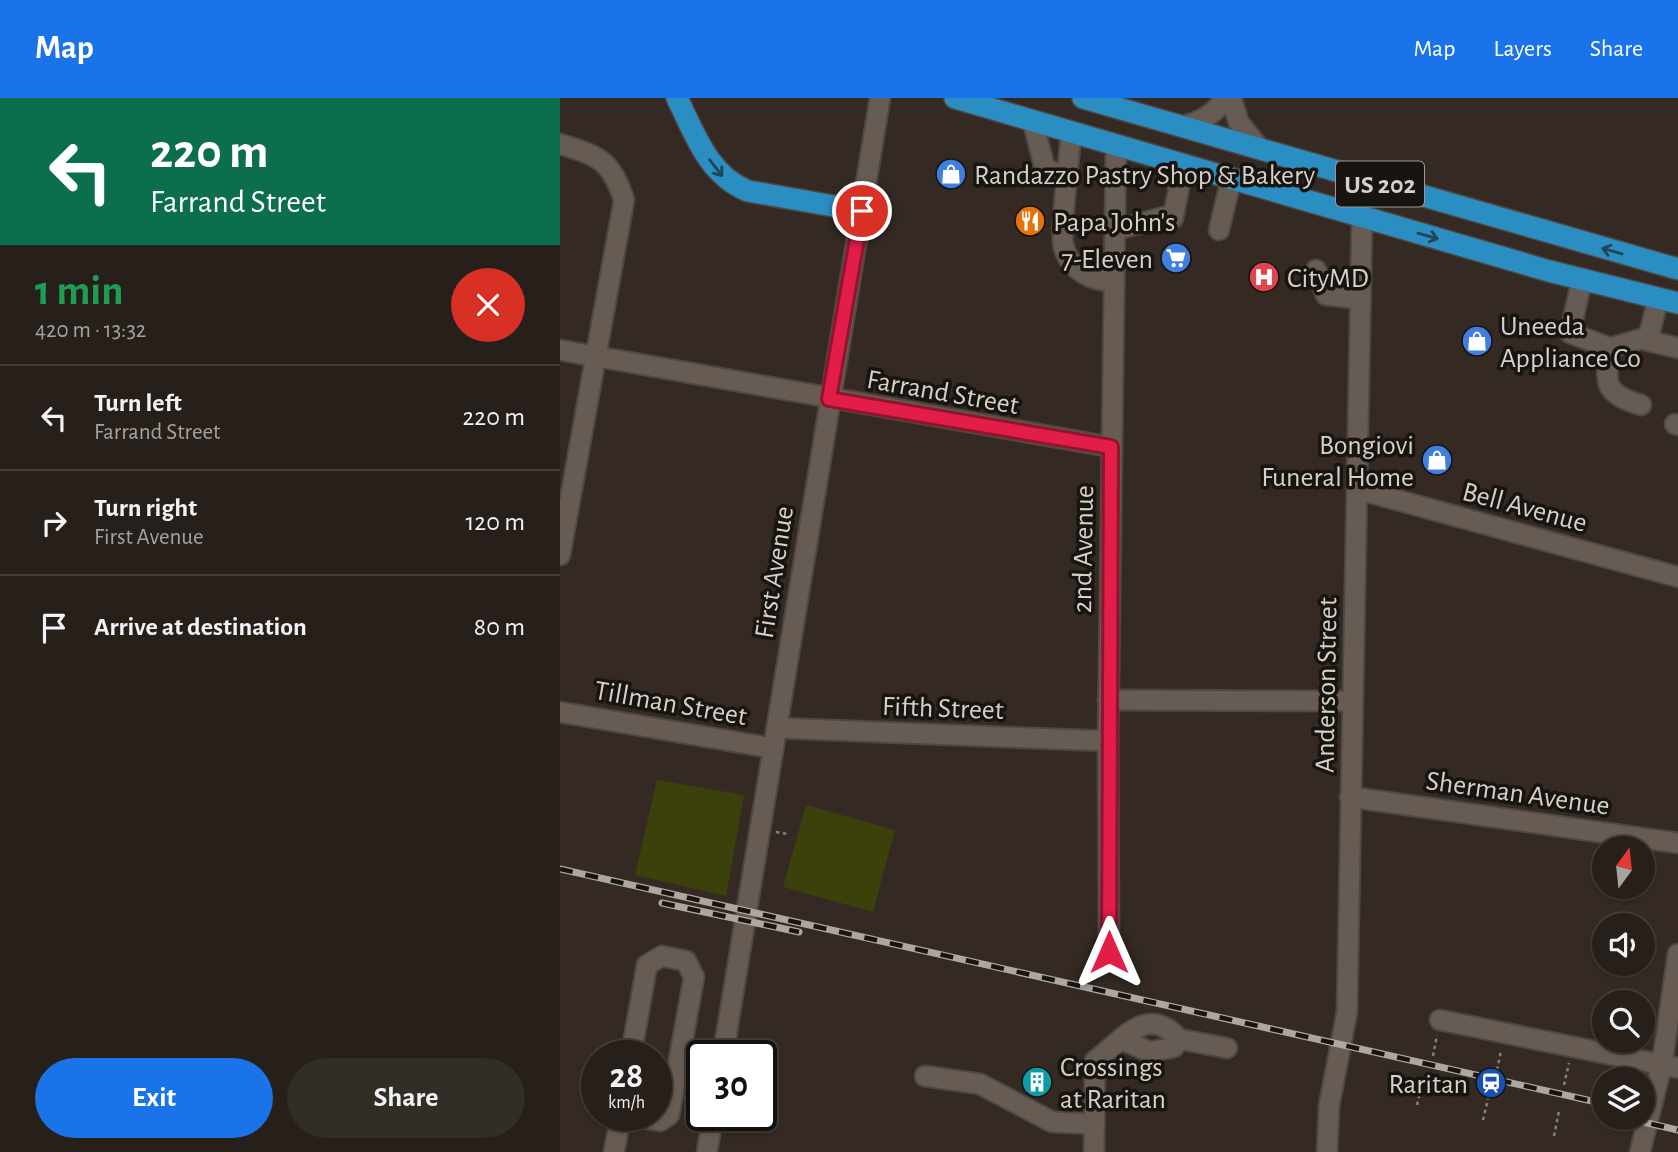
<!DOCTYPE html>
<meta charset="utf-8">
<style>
:root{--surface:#27201a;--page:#332d27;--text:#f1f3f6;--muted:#a4a3a2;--line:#433e39;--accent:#1a73e8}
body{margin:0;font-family:"Alegreya Sans",sans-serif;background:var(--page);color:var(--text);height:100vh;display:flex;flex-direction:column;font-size:26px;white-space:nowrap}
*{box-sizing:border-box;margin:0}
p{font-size:23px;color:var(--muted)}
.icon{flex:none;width:38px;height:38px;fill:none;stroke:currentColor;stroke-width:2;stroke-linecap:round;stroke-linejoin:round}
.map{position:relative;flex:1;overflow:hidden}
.side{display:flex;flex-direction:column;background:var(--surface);width:560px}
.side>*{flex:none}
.guide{background:#0b6e4f;color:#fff;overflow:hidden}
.needle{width:46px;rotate:15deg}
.buttons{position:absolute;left:1032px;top:738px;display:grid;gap:14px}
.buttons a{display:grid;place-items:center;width:63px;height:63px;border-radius:50%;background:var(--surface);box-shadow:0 2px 5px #0004,0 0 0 2px var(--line);font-size:35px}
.speed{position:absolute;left:21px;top:942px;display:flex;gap:14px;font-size:35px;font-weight:700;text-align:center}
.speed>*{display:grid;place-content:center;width:91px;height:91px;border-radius:50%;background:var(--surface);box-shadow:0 2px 5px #0004,0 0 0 2px var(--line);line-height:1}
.speed small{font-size:18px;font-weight:400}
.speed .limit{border:4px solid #111;border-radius:10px;background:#fff;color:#111}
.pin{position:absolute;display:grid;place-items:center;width:60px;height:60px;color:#fff;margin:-30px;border:4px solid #fff;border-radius:50%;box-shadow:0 2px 7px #0007}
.me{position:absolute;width:77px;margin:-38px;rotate:0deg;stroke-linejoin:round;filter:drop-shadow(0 0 5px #0008)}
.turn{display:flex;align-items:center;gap:24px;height:147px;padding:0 35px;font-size:32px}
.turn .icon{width:91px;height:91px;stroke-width:2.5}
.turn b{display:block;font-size:49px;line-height:60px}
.round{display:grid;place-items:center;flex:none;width:74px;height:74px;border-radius:37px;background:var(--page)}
.summary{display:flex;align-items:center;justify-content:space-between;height:119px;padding:0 35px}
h1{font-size:42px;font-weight:700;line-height:52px;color:#1e9e55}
.primary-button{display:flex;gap:14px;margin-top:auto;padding:14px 35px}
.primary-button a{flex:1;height:80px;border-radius:42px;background:var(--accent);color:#fff;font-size:28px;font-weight:700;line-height:80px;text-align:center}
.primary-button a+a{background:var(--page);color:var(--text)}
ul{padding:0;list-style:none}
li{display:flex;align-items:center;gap:21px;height:105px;padding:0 35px;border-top:2px solid var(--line)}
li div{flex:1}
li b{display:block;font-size:26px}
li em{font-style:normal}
header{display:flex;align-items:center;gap:42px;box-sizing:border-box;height:98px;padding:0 35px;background:var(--accent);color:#fff}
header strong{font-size:33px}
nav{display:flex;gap:38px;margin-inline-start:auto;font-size:24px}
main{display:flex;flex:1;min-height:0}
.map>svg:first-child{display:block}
.green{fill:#3c400b}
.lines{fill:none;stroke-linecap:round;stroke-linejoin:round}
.minor-casing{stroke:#4f4842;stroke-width:23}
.highway-casing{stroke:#4f4842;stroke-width:24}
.path{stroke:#877f7a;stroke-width:2.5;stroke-dasharray:3.5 3.5;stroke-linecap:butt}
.minor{stroke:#675c54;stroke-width:19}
.highway{stroke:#2b8ec2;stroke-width:21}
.rail-casing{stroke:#ada6a1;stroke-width:7}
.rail{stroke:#181410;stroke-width:4.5;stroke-dasharray:13;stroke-linecap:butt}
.oneway{stroke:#204557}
.route-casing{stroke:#92132f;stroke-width:18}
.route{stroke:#e11d48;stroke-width:12}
.labels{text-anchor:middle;stroke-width:7;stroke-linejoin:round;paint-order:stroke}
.shield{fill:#181410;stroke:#9d9894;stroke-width:2}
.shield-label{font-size:26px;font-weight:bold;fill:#d6d0cc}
.poi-label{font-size:28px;fill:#d6d0cc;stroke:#181410;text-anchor:start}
.street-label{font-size:28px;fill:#d6d0cc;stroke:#181410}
</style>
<header>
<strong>Map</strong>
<nav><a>Map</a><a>Layers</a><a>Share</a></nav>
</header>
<main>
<section class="side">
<div class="guide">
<div class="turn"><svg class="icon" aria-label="left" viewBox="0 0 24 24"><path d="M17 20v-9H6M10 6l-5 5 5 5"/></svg><div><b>220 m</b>Farrand Street</div></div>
</div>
<div class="summary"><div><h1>1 min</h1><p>420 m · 13:32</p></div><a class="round" style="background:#d93025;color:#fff"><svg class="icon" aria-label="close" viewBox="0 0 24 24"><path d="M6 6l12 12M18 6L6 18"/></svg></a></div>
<ul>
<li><svg class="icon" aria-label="left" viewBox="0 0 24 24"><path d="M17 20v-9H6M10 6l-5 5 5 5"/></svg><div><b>Turn left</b><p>Farrand Street</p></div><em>220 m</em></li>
<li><svg class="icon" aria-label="right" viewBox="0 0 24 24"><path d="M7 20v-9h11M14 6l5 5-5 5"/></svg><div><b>Turn right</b><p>First Avenue</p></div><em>120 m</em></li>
<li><svg class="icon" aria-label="arrive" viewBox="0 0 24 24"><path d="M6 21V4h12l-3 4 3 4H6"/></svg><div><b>Arrive at destination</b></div><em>80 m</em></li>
</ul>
<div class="primary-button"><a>Exit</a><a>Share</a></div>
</section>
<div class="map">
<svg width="1118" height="1054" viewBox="0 0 1118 1054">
<rect width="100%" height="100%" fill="#342a23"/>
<g class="green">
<path d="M97 682 184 697 166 798 75 777Z"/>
<path d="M246 707 335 732 313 814 223 789Z"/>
</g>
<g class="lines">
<g class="minor-casing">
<g id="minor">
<path d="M671 0 679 25 700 51"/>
<path d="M473 24 485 71 508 79"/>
<path d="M622 28C640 25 655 15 666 0"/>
<path d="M511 35C510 56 499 135 504 150 511 173 532 183 554 184"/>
<path d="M0 46C39 58 51 62 64 102L0 457"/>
<path d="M613 120 623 68"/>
<path d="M555 132 604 119"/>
<path d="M659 132 671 82"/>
<path d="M756 172 766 197 801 201"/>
<path d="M1022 181 1010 235 1050 250C1045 286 1043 295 1081 307"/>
<path d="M1088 242 1098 201"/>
<path d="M1050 250 1081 241 1118 250"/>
<path d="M0 252 551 349"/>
<path d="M1115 326 1118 327"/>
<path d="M797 391 1118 479"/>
<path d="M548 602 792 603"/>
<path d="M0 614 212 650"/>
<path d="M217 630 548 643"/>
<path d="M790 699 1118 745"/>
<path d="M549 854 548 643 556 49"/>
<path d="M880 922 1118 970"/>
<path d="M563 942 590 954 614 949 619 941 667 950"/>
<path d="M163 957 320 0"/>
<path d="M365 978 420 986 492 1024 534 1026"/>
<path d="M64 1017 100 1023 109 1017 134 879 126 863 102 858 87 867 71 957"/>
<path d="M54 1054 61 1017"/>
<path d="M147 1054 153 1017"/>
<path d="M534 1054 535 963C563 942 587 905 619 941"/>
<path d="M767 1054 769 1008 787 914 802 119"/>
<path d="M1080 1054 1102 966 1118 856"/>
</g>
</g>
<g class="highway-casing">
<g id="highway">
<path d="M117 0C135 36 148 77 188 93L302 113"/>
<path d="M395 0 989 173 1118 205"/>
<path d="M523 0 1118 171"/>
</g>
</g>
<g class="path">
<path d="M216 734 228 736"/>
<path d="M873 958 877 937"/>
<path d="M937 972 941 953"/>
<path d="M1004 987 1009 965"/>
<path d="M857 1007 863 982"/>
<path d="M923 1022 929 997"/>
<path d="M994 1038 999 1013"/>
</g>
<use href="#minor" class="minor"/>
<use href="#highway" class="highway"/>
<g class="rail-casing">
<g id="rail">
<path d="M0 771 1045 1006"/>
<path d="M102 805 239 834"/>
<path d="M1066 1020 1118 1032"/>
</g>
</g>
<use href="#rail" class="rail"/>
</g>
<defs><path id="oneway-shaft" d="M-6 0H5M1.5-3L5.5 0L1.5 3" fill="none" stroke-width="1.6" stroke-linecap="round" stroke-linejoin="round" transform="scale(1.75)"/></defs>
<g class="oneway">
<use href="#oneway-shaft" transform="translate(156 70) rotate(52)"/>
<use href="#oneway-shaft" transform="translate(868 138) rotate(16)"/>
<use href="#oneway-shaft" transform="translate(1052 153) rotate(-164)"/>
</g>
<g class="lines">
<g class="route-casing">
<path id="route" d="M302 113 269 301 551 349 549 854"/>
</g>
<use href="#route" class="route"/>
</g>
<defs>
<g id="shop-disc" transform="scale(1.575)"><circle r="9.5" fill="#3f7fe0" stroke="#181410"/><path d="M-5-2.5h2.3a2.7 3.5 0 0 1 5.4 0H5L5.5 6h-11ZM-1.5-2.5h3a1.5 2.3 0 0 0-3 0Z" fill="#fff"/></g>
<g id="restaurant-disc" transform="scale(1.575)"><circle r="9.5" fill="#e8710a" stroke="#181410"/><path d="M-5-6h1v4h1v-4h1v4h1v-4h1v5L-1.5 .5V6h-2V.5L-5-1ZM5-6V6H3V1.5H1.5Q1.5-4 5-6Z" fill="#fff"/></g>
<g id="supermarket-disc" transform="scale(1.575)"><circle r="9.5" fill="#3f7fe0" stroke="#181410"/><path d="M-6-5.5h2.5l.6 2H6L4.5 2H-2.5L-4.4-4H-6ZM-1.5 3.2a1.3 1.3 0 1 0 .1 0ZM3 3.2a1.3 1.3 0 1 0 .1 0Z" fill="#fff"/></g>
<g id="hospital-disc" transform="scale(1.575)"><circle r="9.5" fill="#e0444e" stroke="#181410"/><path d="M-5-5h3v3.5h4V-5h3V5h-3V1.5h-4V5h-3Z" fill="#fff"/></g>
<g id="building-disc" transform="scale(1.575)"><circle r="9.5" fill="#0f9aa8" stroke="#181410"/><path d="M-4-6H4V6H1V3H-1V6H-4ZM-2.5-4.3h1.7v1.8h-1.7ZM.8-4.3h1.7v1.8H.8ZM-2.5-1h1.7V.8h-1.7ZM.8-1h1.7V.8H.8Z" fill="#fff"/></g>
<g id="station-disc" transform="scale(1.575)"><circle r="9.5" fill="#1a4fb4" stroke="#181410"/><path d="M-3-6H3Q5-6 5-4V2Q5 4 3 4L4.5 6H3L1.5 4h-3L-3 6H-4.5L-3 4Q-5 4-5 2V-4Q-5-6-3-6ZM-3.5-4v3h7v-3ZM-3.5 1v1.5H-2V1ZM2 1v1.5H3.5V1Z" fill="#fff"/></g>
</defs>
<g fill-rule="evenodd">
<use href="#shop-disc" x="391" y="76"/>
<use href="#restaurant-disc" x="470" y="123"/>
<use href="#supermarket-disc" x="616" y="160"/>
<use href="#hospital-disc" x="704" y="179"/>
<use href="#shop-disc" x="917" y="243"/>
<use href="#shop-disc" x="877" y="362"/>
<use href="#building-disc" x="477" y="984"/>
<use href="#station-disc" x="931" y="985"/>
</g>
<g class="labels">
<rect class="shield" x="776" y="63.5" width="88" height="45" rx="5"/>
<g class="shield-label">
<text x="820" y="95">US 202</text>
</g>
<g class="poi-label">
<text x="414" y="86">Randazzo Pastry Shop &amp; Bakery</text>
<text x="493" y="133">Papa John's</text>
<text x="593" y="170" text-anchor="end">7-Eleven</text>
<text x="727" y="189">CityMD</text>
<text x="940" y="237">Uneeda<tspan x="940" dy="32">Appliance Co</tspan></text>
<text x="854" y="356" text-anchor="end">Bongiovi<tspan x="854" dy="32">Funeral Home</tspan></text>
<text x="500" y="978">Crossings<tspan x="500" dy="32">at Raritan</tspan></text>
<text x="908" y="995" text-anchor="end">Raritan</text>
</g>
<g class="street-label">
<text transform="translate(383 293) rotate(10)" y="10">Farrand Street</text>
<text transform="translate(965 408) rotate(15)" y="10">Bell Avenue</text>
<text transform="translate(522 451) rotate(-89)" y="10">2nd Avenue</text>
<text transform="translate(213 474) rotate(-81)" y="10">First Avenue</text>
<text transform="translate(765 587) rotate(-89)" y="10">Anderson Street</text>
<text transform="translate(111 604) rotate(10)" y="10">Tillman Street</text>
<text transform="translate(383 609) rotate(2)" y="10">Fifth Street</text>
<text transform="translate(958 694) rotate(8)" y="10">Sherman Avenue</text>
</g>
</g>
</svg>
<div class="buttons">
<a><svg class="needle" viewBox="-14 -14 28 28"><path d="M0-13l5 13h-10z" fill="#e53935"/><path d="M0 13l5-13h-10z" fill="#a4a3a2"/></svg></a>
<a><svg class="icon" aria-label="sound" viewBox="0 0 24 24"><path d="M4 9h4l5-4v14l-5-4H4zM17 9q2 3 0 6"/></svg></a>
<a><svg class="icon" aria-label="search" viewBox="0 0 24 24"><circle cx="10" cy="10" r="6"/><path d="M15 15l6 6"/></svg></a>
<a><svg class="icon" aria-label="layers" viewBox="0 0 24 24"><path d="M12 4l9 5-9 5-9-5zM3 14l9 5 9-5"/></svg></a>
</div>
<div class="speed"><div>28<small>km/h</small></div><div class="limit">30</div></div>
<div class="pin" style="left:302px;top:113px;background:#d93025"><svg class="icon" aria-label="arrive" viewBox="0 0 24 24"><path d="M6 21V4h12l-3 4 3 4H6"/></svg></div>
<svg class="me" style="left:549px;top:854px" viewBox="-20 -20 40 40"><path d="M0-17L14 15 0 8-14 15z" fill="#e11d48" stroke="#fff" stroke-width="4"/></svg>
</div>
</main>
